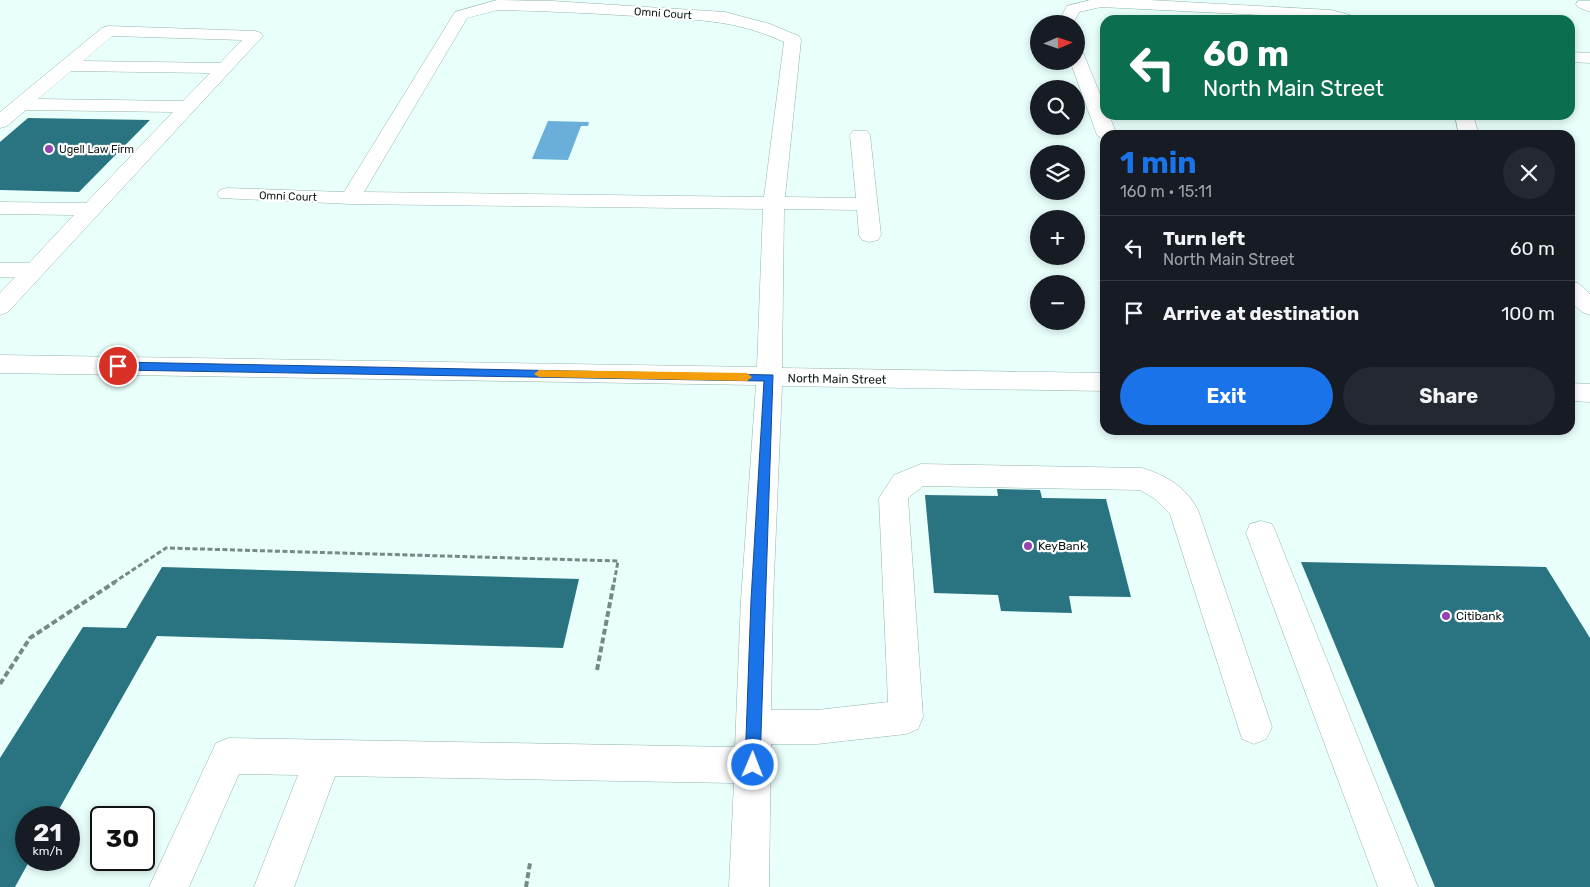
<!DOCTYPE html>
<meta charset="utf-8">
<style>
:root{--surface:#171b24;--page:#242831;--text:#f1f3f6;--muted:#9ea1a6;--line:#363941;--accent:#1a73e8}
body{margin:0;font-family:Rubik,sans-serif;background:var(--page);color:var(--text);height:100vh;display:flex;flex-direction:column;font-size:19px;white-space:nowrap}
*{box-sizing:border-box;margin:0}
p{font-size:16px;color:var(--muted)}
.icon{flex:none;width:28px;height:28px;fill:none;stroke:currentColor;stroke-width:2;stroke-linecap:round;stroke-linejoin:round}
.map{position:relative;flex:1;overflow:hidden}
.sheet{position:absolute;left:1100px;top:130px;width:475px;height:305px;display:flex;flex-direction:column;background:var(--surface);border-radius:15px;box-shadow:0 2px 8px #0003}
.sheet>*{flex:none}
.guide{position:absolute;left:1100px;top:15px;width:475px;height:105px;border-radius:15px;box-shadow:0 2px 8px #0003;background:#0b6e4f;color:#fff;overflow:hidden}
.needle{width:32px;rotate:88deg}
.buttons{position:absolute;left:1030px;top:15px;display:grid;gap:10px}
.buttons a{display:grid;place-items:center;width:55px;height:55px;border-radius:50%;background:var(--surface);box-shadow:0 2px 8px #0003;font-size:25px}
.speed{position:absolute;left:15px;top:806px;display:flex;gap:10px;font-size:25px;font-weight:700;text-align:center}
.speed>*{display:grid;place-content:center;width:65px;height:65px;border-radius:50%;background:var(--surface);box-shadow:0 2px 8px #0003;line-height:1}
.speed small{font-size:12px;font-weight:400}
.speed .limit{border:2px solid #111;border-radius:8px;background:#fff;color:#111}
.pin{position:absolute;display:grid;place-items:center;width:42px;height:42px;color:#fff;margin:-21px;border:2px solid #fff;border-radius:50%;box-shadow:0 1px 5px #0007}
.me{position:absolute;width:55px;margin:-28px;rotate:1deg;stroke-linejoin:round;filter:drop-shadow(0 0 4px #0008)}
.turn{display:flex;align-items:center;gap:18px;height:105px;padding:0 20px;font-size:22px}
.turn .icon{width:65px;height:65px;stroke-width:2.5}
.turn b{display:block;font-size:35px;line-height:42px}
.round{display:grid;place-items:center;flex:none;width:52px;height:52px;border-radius:26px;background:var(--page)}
.headline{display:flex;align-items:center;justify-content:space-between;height:85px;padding:0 20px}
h1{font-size:30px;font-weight:700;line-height:38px;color:var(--accent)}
.cta{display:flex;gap:10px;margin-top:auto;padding:10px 20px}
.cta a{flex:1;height:58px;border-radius:30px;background:var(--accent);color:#fff;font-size:20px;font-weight:700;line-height:58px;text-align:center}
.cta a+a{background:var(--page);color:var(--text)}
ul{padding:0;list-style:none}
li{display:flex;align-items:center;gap:15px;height:65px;padding:0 20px;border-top:1px solid var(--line)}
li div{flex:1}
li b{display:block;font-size:19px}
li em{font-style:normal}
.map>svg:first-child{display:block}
.water{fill:#6aafd9}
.building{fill:#297480}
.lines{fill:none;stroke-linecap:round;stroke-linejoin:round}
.minor-casing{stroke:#91b5af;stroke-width:1}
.path-far1{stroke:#778986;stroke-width:3;stroke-dasharray:5 2.5;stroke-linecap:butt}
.path{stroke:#778986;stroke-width:4;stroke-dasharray:6 3;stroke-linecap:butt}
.minor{fill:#fff;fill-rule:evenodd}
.route{fill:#1a73e8;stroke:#114b97}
.slow{fill:#f59e0b}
.poi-dot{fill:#9443b3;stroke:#fff;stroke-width:2}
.labels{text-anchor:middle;stroke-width:4.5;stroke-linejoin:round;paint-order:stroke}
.far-street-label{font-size:11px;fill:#0f1c1a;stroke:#fff}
.far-poi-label{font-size:11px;fill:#0f1c1a;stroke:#fff;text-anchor:start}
.street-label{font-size:12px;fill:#0f1c1a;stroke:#fff}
.poi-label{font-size:12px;fill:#0f1c1a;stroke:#fff;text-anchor:start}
</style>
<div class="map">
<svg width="1590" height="887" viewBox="0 0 1590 887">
<rect width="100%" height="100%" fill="#e9fffb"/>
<path class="water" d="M548 121 589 122 588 126H581L568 160 532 159Z"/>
<g class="building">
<path d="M28 118 150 120 79 192 0 190V142Z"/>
<path d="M997 489 1040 490 1042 498 1106 499 1131 597 1069 596 1072 613 1001 611 998 595 934 593 925 495 998 496Z"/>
<path d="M1301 562 1546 567 1590 638V887H1435Z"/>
<path d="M162 567 579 579 563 648 157 636 54 818H26V860H30L15 887H0V758L83 627 126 628Z"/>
</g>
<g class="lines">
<g class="minor-casing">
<g id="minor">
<path d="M497 0 552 1 725 12 770 24 799 36 801 40 785 197 856 198 850 135 853 131H867L870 135 881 235 878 240 870 242 862 240 859 235 857 210 784 209 782 368 1105 373V391L782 386 773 600 771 710H817L888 702 879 498 894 475 921 464 1142 468C1167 476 1185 486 1198 510L1272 727 1266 739 1254 744 1242 739 1170 514 1155 499 1140 490 923 486 908 498 923 717 918 729 906 734 817 744H771L769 887H729L734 783 335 776 294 887H254L298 775 239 774 189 887H149L216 743 229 738 735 747 741 600 756 385 0 373V355L757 367 763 209 350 204 220 198 217 194 220 190 227 188 344 192 455 12ZM498 10C544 11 589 13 635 16 692 20 732 18 784 42L764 197 364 192 467 18Z"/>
<path d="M1090 0H1149L1331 10 1357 17 1359 20 1101 7 1079 12 1073 24H1057L1067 6Z"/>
<path d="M1578 1H1590V12L1578 7 1576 4Z"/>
<path d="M108 26 255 31 261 33 263 36 8 312 0 315V293L15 277H0V263H29L74 215 0 214V202L86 203 173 112 26 110 7 126 0 128V112L102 28ZM112 36 242 40 220 63 83 61ZM71 71 210 73 183 101 38 99Z"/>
<path d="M1076 50 1082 51 1084 55 1105 106V115H1109L1117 135H1105V140L1097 135 1070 61H1076Z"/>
<path d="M1570 52 1590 53V63L1570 62Z"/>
<path d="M1455 115H1473L1479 135H1459Z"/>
<path d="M1570 281 1578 283 1590 294V315L1582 312 1570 301Z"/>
<path d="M1570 383 1590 384V402L1570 401Z"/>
<path d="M1261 521 1272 524 1276 533 1418 887H1378L1246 533 1250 524Z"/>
</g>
</g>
<path class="path-far1" d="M113 583 166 548 618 561 614 583"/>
<g class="path">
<path d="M597 670 614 582"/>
<path d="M0 684 30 638 115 582"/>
<path d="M526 887 530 863"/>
</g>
<use href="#minor" class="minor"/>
</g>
<path class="route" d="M118 362 773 375 760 765 758 770 753 772 748 770 745 765 751 600 764 381 118 370 113 366Z"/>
<path class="slow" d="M539 370 747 373 752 377 747 381 539 377 534 374Z"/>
<g class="poi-dot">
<circle cx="49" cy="149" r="5"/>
<circle cx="1028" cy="546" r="5"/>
<circle cx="1446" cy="616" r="5"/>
</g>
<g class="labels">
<g class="far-street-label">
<text transform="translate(663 13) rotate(4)" y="4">Omni Court</text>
<text transform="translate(288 196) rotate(2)" y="4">Omni Court</text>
</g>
<g class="far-poi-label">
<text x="59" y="153">Ugell Law Firm</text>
</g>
<g class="street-label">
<text transform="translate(837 379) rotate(1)" y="4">North Main Street</text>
</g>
<g class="poi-label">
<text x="1038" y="550">KeyBank</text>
<text x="1456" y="620">Citibank</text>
</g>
</g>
</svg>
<div class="buttons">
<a><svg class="needle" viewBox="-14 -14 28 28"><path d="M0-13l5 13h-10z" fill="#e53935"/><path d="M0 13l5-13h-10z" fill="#9ea1a6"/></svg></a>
<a><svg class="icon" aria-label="search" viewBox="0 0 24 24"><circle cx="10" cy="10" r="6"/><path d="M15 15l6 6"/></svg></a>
<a><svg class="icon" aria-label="layers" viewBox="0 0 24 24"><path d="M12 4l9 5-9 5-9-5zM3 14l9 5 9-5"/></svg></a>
<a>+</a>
<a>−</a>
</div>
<div class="speed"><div>21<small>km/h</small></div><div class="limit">30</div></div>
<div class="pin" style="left:118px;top:366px;background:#d93025"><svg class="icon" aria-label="arrive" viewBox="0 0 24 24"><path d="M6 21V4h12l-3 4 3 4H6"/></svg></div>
<svg class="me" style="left:753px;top:765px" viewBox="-20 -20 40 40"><circle r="17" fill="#1a73e8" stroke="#fff" stroke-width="3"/><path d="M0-11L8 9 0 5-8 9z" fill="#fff"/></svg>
<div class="guide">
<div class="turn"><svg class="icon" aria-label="left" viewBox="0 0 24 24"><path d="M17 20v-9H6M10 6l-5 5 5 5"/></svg><div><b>60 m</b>North Main Street</div></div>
</div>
<section class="sheet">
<div class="headline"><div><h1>1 min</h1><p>160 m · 15:11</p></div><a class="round"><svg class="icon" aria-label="close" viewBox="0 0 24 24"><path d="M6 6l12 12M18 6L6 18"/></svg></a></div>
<ul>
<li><svg class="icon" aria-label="left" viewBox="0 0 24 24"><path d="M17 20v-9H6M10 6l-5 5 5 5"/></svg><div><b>Turn left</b><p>North Main Street</p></div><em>60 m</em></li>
<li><svg class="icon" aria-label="arrive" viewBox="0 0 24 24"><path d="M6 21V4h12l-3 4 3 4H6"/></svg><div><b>Arrive at destination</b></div><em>100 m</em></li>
</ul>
<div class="cta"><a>Exit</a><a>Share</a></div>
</section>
</div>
